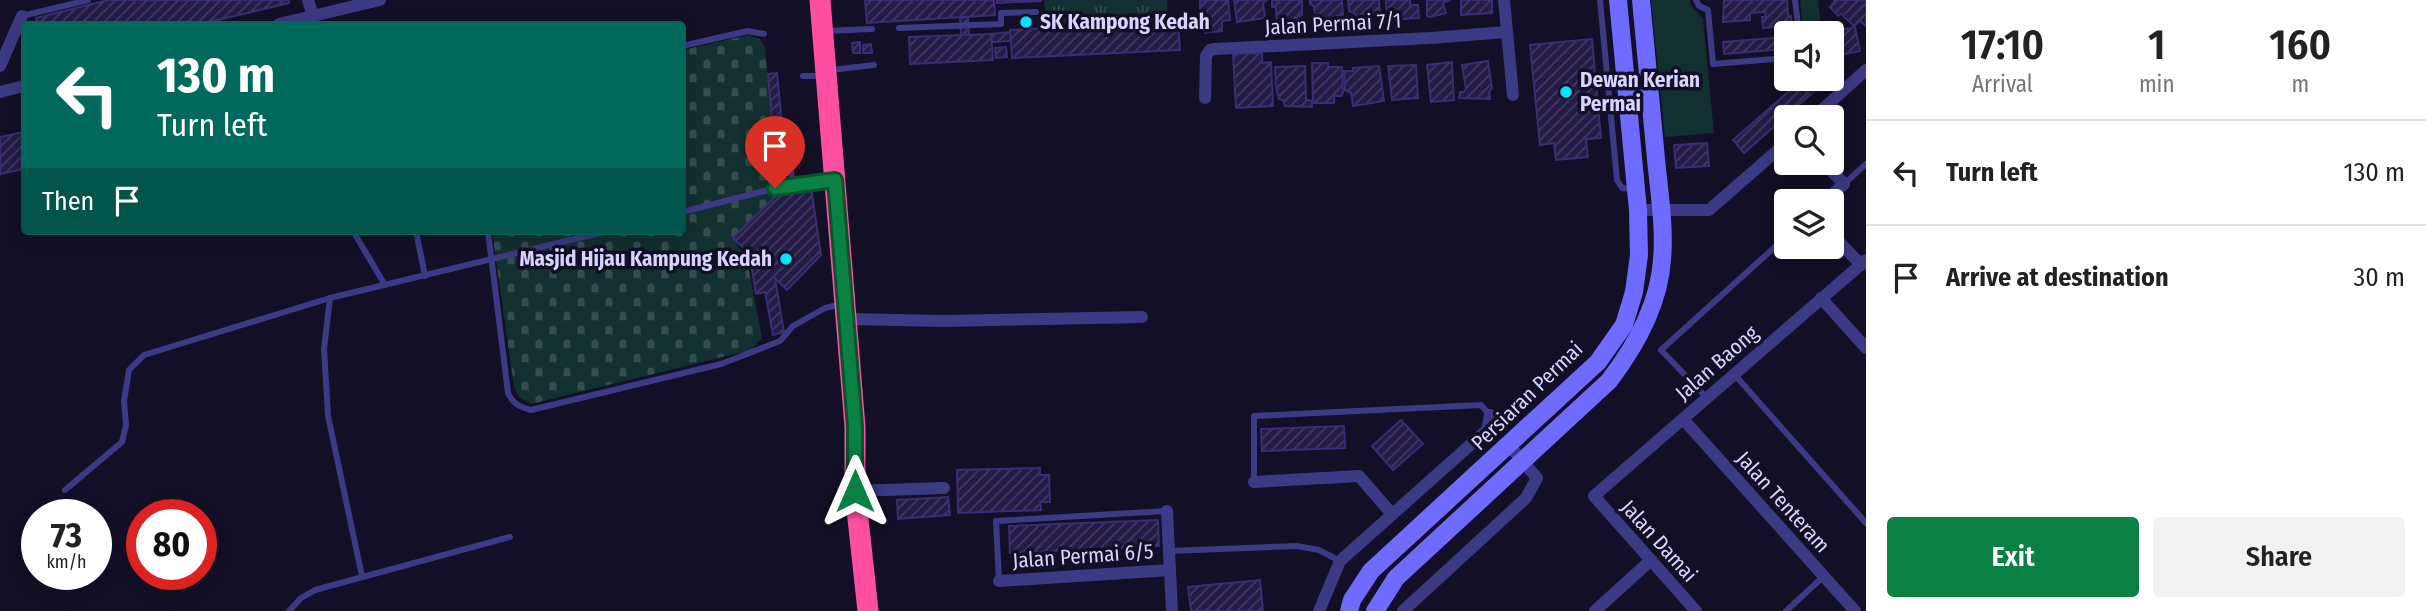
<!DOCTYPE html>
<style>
:root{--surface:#fff;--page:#f2f2f2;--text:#222;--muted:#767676;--line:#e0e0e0;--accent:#0b8043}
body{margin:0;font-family:"Fira Sans Condensed",sans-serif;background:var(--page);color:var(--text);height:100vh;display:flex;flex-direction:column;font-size:26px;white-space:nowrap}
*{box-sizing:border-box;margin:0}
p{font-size:23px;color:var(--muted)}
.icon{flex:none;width:38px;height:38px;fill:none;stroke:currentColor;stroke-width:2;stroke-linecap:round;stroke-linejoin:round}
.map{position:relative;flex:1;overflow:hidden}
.sheet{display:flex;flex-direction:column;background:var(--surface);width:560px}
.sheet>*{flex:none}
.guide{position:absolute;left:21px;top:21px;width:665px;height:214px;border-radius:7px;box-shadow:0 4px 18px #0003;background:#00695c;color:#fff;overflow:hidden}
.buttons{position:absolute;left:1774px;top:21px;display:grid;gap:14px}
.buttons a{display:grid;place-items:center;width:70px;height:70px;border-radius:7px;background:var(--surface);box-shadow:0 4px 18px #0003;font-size:35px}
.speed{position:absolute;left:21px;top:499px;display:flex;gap:14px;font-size:35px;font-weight:700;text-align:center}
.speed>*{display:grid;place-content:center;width:91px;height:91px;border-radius:50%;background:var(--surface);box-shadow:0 4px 18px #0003;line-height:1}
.speed small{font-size:18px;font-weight:400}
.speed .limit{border:10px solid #d22;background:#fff;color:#111}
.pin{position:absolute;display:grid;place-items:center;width:60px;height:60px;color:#fff;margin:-72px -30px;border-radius:50% 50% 50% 0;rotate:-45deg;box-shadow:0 0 7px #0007}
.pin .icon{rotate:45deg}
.me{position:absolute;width:77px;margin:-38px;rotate:0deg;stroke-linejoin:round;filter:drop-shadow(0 0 5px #0008)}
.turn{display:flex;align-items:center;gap:24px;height:147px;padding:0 21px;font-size:32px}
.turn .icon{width:91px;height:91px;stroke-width:2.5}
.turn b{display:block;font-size:49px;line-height:60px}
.then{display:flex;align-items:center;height:66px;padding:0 21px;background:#0003;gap:14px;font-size:26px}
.eta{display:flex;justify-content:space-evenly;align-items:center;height:119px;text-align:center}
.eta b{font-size:42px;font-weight:600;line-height:49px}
.action{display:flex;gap:14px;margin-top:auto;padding:14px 21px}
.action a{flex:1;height:80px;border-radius:7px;background:var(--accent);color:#fff;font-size:28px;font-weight:600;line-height:80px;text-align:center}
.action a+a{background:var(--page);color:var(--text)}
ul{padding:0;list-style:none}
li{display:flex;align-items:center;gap:21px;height:105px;padding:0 21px;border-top:2px solid var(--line)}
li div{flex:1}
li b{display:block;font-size:26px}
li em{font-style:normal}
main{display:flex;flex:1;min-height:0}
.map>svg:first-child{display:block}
.green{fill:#12302f}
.cemetery{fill:url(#cemetery-stones)}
.park{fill:url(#park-tufts)}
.building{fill:url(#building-hatch);stroke:#3b2d73;stroke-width:2}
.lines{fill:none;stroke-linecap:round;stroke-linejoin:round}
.lane{stroke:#3d3a85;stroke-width:6}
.street{stroke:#3d3a85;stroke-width:12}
.secondary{stroke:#6f6bff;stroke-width:18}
.highway{stroke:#ff4fa3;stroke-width:21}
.route-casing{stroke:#07532c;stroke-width:18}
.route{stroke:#0b8043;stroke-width:12}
.poi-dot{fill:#00e5ff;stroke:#130f26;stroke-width:2.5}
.labels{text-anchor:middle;stroke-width:7;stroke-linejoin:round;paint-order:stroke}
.poi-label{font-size:21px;font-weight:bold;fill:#d9d4ff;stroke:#130f26;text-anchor:start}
.street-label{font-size:21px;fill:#d9d4ff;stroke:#130f26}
</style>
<main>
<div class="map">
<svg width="1866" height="611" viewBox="0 0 1866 611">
<defs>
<pattern id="cemetery-stones" width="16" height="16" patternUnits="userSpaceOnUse" patternTransform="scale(1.75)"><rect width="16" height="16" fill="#12302f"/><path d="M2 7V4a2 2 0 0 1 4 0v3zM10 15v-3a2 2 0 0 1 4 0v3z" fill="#344d4e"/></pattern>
<pattern id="park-tufts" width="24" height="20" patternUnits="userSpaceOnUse" patternTransform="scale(1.75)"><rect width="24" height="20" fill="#12302f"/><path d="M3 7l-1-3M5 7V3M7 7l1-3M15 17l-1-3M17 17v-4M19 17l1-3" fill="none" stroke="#344d4e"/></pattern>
<pattern id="building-hatch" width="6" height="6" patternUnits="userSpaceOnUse" patternTransform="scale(1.75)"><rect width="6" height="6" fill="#241b47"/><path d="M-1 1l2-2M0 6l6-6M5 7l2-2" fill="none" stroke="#433b63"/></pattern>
</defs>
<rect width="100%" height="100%" fill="#130f26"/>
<g class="green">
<path d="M1651 0H1690L1691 6 1703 19 1714 133 1665 137Z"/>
<path d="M1800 0H1818L1822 33H1803Z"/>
<path d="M1806 79H1828V81L1811 96 1808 93Z"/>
</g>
<path class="cemetery" d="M748 35 760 39 765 47 777 175 782 190 733 238 747 260 762 338 751 350 531 404 519 397 514 387 492 231H682L683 50Z"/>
<path class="park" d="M1044 0H1167L1168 17 1046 25Z"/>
<g class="building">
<path d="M108 0H289V3L201 24H38L36 18Z"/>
<path d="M865 0H994L995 15 867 23Z"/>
<path d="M997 0H1041V1L997 3Z"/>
<path d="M1200 0H1228L1230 20 1222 21V31L1205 33 1204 23 1200 24Z"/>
<path d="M1234 0H1267L1263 3 1265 18 1237 22Z"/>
<path d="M1272 0H1302V15L1297 17V30H1277L1276 7H1272Z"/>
<path d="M1310 0H1342L1343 15 1336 16 1337 26 1316 28 1314 6 1310 4Z"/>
<path d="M1348 0H1379L1380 14 1372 15V24H1361L1355 18 1356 14 1349 11Z"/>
<path d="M1386 0H1410V5H1418L1419 18 1387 20Z"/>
<path d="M1427 0H1450L1443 3 1446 13 1431 17 1427 16Z"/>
<path d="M1461 0H1492V13L1461 15Z"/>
<path d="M1724 0H1787L1788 16H1791L1792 26 1763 28 1762 17H1766L1765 12 1750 13V20L1723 22Z"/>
<path d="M1834 0H1866V26L1860 21 1854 26 1841 14 1838 16 1830 7 1835 1Z"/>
<path d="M960 17H968L969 35H961Z"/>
<path d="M1174 22H1178L1180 50 1012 58 1010 30Z"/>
<path d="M1855 27 1860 51 1836 56 1832 32Z"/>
<path d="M1010 32 1011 41 992 42 991 34Z"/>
<path d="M991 34 993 60 910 64 909 37Z"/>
<path d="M1787 37V49L1724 54 1723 42Z"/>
<path d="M1592 39 1601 138 1586 139 1588 157 1556 160 1554 143 1540 145 1530 45Z"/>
<path d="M860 42V53H853L852 43Z"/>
<path d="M871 44 872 53H863V45Z"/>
<path d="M1006 47 1007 57 996 58 995 48Z"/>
<path d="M1262 53V63L1271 62 1273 106 1236 108 1233 54Z"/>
<path d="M1488 61 1492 88 1489 92 1490 99 1459 98 1460 92H1464L1466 89 1462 65Z"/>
<path d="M1452 62 1454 100 1431 102 1427 65Z"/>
<path d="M1312 63H1328V67H1342L1343 93 1341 96H1334V103H1313Z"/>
<path d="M1416 65 1418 98 1392 100 1388 66Z"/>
<path d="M1305 66 1306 100 1312 101V107L1285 106 1283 100 1279 99 1276 87 1275 67Z"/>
<path d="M1379 66 1384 101 1353 106 1351 93 1345 90 1344 71H1353V68Z"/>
<path d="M777 73 787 175H777L768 74Z"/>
<path d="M1798 83 1810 95 1744 153 1733 140Z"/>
<path d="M24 132V169L0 174V137Z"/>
<path d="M1707 143 1709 166 1676 168 1674 145Z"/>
<path d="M811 187 821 255 787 290 775 278 784 332 773 335 765 292 756 294 752 270 760 268 759 263 733 238 782 190Z"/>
<path d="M1401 420 1423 444 1393 470 1372 446Z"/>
<path d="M1344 426 1345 448 1262 451 1261 429Z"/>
<path d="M1040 468V475H1049L1050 502H1040L1041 510 958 513 957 470Z"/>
<path d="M948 497 950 515 898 519 897 500Z"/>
<path d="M1158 520 1159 546 1010 553 1009 526Z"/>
<path d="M1260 580 1263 611H1191L1188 587Z"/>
</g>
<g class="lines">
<g class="lane">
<path d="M1600 0 1617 180 1622 188 1634 189"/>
<path d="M1696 0 1699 6 1708 10 1713 64 1787 58"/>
<path d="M1795 0 1799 33"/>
<path d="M22 16 88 0"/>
<path d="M899 28 1001 24V13L1036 12"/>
<path d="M825 31 872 29"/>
<path d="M682 46 748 31 764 34"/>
<path d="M831 70 874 65"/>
<path d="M803 76H824"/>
<path d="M791 171 792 184"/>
<path d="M1844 184 1866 164"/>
<path d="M682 212 792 184 833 180"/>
<path d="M353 231 385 285"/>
<path d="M416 231 425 276"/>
<path d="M488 231 508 393C513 404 520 407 531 410L721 364 780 341 793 326 825 308 842 304"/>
<path d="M330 298 324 349 328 416 362 576"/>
<path d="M1734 374 1866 523"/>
<path d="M1707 398 1661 350 1787 236"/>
<path d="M1254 482V416L1481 405 1490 415"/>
<path d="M65 490 122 442 126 425 124 401 129 370 144 355 330 298 608 231"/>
<path d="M1169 551 1297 546 1319 550 1340 561"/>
<path d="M999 581 996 521 1167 511"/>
<path d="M289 611 301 598 315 590 510 537"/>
<path d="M1786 611 1824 576"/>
</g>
<g class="street">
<path d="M308 0 313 16"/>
<path d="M1504 0 1513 95"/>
<path d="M279 24 380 0"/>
<path d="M0 66 22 16"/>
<path d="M0 92 24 86"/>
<path d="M1205 98 1206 56 1210 50 1215 49 1430 38 1507 32"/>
<path d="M1814 117 1866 70"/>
<path d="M1824 163 1844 184 1825 201"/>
<path d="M1638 210H1709L1787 142"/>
<path d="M1832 234 1861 265"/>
<path d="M1821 298 1866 348"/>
<path d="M847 319 944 321 1142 317"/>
<path d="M1683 419 1855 611"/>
<path d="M1254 482 1359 476 1391 513"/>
<path d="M855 491 944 488"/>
<path d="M1167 511 1172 611"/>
<path d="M999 581 1170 570"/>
<path d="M1319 611 1340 561 1487 430 1490 415"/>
<path d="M1403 611 1526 498 1537 478 1509 445"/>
<path d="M1595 611 1651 560"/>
<path d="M1696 611 1594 496 1866 260"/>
</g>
<g class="secondary">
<path d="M1349 611 1352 600 1371 571 1598 362 1624 325 1634 292 1639 255 1638 210 1618 0"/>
<path d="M1375 611 1396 578 1609 381C1635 347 1659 304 1662 260 1665 227 1659 192 1656 159 1651 106 1646 53 1641 0"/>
</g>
<path class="highway" d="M820 0 855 427V491L868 611"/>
</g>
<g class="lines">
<g class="route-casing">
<path id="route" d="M775 188 835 180 855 427V491"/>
</g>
<use href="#route" class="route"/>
</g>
<g class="poi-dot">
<circle cx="1026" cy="22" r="7"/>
<circle cx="1566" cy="92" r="7"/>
<circle cx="786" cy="259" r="7"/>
</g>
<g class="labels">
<g class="poi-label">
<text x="1040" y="29">SK Kampong Kedah</text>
<text x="1580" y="87">Dewan Kerian<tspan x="1580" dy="24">Permai</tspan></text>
<text x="772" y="266" text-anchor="end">Masjid Hijau Kampung Kedah</text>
</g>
<g class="street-label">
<text transform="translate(1333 24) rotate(-3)" y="7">Jalan Permai 7/1</text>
<text transform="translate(1717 363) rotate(-41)" y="7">Jalan Baong</text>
<text transform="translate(1527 396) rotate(-44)" y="7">Persiaran Permai</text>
<text transform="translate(1783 502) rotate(48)" y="7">Jalan Tenteram</text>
<text transform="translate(1659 541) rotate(48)" y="7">Jalan Damai</text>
<text transform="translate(1083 556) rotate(-4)" y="7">Jalan Permai 6/5</text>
</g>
</g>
</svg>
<div class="buttons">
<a><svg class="icon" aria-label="sound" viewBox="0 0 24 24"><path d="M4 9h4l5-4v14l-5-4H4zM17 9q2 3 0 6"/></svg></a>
<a><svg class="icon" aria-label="search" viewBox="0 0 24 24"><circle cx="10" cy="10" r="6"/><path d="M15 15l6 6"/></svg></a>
<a><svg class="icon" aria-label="layers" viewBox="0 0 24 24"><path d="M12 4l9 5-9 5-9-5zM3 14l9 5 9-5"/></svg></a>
</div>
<div class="speed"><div>73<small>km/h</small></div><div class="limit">80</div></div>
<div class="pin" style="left:775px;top:188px;background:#d93025"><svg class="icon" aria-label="arrive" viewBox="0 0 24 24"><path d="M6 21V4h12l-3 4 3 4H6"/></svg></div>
<svg class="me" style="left:855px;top:491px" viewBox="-20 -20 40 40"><path d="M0-17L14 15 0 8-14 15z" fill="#0b8043" stroke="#fff" stroke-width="4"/></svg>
<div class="guide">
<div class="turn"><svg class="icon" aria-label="left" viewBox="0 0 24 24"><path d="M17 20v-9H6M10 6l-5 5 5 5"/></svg><div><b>130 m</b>Turn left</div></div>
<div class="then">Then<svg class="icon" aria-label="arrive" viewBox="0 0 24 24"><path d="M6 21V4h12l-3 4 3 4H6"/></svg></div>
</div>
</div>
<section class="sheet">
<div class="eta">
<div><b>17:10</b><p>Arrival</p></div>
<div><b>1</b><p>min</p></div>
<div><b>160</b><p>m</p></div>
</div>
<ul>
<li><svg class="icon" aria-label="left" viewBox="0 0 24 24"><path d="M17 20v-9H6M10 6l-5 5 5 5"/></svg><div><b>Turn left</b></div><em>130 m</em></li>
<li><svg class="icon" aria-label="arrive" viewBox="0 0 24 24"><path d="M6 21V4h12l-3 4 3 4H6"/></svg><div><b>Arrive at destination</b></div><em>30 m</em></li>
</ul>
<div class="action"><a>Exit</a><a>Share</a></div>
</section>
</main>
